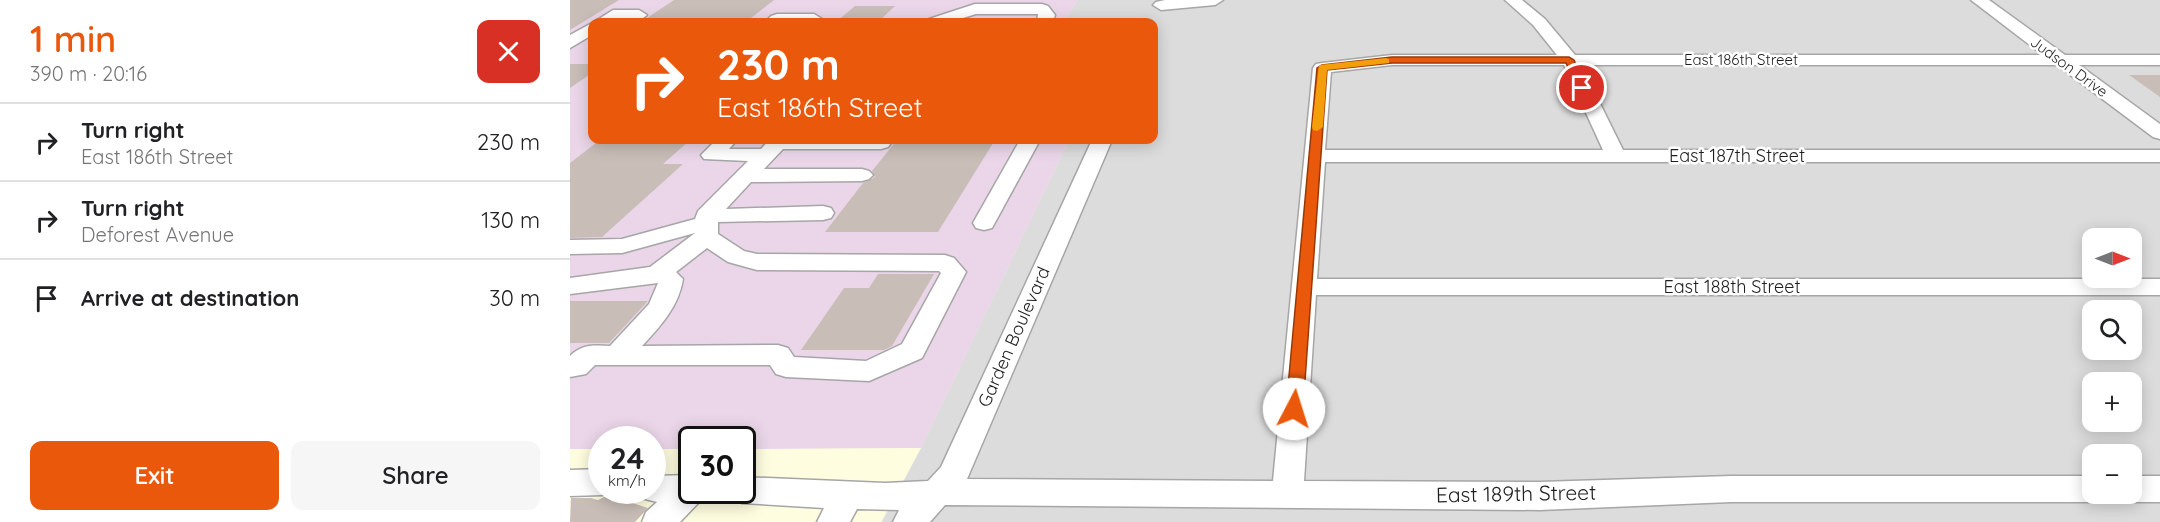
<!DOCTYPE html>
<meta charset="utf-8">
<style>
:root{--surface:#fff;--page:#f6f6f6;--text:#202124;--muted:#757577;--line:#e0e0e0;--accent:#ea580c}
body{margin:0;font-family:Quicksand,sans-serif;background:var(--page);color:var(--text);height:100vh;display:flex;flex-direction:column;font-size:22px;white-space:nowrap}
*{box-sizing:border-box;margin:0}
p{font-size:20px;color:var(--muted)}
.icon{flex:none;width:33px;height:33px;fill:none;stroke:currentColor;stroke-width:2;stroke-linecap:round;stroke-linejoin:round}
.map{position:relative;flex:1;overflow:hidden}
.side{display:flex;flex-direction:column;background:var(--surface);width:570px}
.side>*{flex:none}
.guide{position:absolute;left:18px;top:18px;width:570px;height:126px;border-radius:12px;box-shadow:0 3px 15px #0003;background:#ea580c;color:#fff;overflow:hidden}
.needle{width:39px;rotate:90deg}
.controls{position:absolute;left:1512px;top:228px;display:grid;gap:12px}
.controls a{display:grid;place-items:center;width:60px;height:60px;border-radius:12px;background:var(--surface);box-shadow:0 3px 15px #0003;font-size:30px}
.speed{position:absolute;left:18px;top:426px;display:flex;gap:12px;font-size:30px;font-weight:700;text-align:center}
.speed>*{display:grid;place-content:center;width:78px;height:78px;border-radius:50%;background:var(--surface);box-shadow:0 3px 15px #0003;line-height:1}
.speed small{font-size:15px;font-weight:400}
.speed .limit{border:3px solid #111;border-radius:9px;background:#fff;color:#111}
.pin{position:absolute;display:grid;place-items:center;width:51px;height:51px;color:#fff;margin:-26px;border:3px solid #fff;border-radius:50%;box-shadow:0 2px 6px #0007}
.me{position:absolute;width:66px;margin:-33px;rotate:5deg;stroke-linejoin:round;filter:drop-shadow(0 0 4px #0008)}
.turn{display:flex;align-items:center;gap:21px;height:126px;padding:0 30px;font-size:27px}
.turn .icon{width:78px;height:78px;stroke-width:2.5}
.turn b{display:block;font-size:42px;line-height:51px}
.round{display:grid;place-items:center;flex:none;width:63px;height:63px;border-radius:12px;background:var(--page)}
.headline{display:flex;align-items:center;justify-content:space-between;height:102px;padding:0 30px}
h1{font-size:36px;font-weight:600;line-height:45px;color:var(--accent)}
.action{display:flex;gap:12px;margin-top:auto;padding:12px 30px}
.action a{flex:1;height:69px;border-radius:12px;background:var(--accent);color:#fff;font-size:24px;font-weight:600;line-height:69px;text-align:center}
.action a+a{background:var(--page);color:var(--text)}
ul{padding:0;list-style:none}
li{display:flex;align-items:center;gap:18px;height:78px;padding:0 30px;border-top:2px solid var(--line)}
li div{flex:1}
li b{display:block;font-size:22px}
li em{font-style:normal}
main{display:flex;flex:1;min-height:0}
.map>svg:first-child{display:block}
.residential{fill:#dddcdc;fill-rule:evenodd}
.industrial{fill:#ead6e8}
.education{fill:#fffddf}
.building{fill:#c9beb7}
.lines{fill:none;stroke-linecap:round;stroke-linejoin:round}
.minor-casing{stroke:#a6a6a6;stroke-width:3}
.minor{fill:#fff;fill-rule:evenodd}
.route{fill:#ea580c;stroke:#983908;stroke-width:1.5}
.slow{fill:#f59e0b}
.labels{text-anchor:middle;stroke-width:5;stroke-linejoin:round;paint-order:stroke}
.far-street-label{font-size:15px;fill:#1f1f1f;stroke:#fff}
.street-label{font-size:18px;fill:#1f1f1f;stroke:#fff}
.near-street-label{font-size:21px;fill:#1f1f1f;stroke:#fff}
</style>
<main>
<section class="side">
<div class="headline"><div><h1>1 min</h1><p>390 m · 20:16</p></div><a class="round" style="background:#d93025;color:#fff"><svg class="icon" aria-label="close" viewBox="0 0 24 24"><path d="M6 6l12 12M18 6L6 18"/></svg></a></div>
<ul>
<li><svg class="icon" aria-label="right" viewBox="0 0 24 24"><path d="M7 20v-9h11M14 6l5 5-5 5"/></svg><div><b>Turn right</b><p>East 186th Street</p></div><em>230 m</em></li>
<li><svg class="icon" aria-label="right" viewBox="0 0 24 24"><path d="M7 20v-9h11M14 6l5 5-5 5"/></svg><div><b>Turn right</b><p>Deforest Avenue</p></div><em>130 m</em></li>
<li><svg class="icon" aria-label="arrive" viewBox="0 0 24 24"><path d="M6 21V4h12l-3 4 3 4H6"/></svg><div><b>Arrive at destination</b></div><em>30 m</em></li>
</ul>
<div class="action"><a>Exit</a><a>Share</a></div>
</section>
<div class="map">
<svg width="1590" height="522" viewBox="0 0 1590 522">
<rect width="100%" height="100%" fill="#f1ece5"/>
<path class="residential" d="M508 0H1590V522H312L351 448 499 140H584V22H493ZM1522 238H1562V278H1522ZM1522 310H1562V350H1522ZM1522 382H1562V422H1522ZM1522 454H1562V494H1522Z"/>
<path class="industrial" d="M0 0H508L493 22H22V140H499L351 448 173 449 172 440H122L121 449H83L82 440H32L31 449H0Z"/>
<path class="education" d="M351 448 311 522H0V449H31L32 490H82L83 449H121L122 490H172L173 449Z"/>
<g class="building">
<path d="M0 0H49L0 30Z"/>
<path d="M104 0H204L176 22H71Z"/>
<path d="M285 6H325L308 22H266Z"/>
<path d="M0 64H22V73L0 88Z"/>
<path d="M1559 75H1590V97Z"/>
<path d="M30 140H120L93 164H113L32 237 0 238V163Z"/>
<path d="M327 140H425L368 232H255L293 183 305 177 302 171Z"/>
<path d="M308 274H364L322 346 314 350H231L274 288H299Z"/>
<path d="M0 301H78L39 343H0Z"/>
<path d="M38 495 78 508 65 522H0L1 498H21L28 500Z"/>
</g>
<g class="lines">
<g class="minor-casing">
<g id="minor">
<path d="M595 0H653L645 5 591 10 583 5 586 2Z"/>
<path d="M935 0H952L975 19 1005 55H1473L1401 0H1419L1495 55H1590V65H1509L1590 124V139L1583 137 1487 65H1011L1053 150H1590V162H755L747 279H1590V295H746L734 481 970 482 1161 476H1522V494H1536L1533 498 1522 502H1161L970 510 375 505 360 522H323L329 510 287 509 280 522H247L254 508 172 503 161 499 156 490H172V477L315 483 358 481 371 467 522 140H542L397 479 703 481 743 68 746 64 752 63 822 55H987L963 25ZM822 65H994L1033 150H755L761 72Z"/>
<path d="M405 4H472L478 6 485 15 483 22H467L468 14H406L380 22H357L359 19Z"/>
<path d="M43 10H69L77 15 68 22H50L52 20 42 22H24Z"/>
<path d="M207 14H244L252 19 249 22H195L201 16Z"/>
<path d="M22 23V35L0 48V35Z"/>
<path d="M146 140H167L159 149H191L199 140H319L321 143 318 147 311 149H213L194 169H292L299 171 303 175 299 179 292 181 181 182 156 209 253 206 261 208 264 213 261 218 253 220 148 222V234L174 251 187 254 375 255 384 258 396 272 352 358 299 381 216 377 206 374 200 365H25L16 374 0 377V356C12 344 23 345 40 346L79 304 88 283 0 294V278L80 267 125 233 52 253 0 254V240L52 239 125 219 128 211 178 161 134 159 131 155ZM137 248 158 262 187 270 369 271 371 273 332 344 296 361 224 357 218 348 208 345 72 346C90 327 109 306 113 279L106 272Z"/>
<path d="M450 140H470L422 228 414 230 406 228 403 223Z"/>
<path d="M32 469V490L43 491 32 495 0 496V470Z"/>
<path d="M120 475 122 490H137L133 498 110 522H72L76 512 87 502 71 498 67 490H82V476Z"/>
<path d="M1562 476H1590V502H1562L1551 498 1548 494H1562Z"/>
</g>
</g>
<use href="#minor" class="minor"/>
</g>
<path class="route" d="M822 57H999L1004 60 1017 88 1008 90 996 63H822L757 70 733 409 730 414 724 415 719 414 716 409 747 68 752 65Z"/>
<path class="slow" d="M816 58 819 59V63L757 70 753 127 747 131 743 130 742 127 749 65Z"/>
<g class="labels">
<g class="far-street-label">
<text x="1171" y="65">East 186th Street</text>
<text transform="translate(1499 67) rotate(36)" y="5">Judson Drive</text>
</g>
<g class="street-label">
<text x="1167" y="162">East 187th Street</text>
<text x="1162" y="293">East 188th Street</text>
<text transform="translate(444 337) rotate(-66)" y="6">Garden Boulevard</text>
</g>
<g class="near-street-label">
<text transform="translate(946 494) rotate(-1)" y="7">East 189th Street</text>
</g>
</g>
</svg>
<div class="controls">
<a><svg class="needle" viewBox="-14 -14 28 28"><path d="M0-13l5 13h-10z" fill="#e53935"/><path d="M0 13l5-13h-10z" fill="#757577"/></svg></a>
<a><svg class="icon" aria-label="search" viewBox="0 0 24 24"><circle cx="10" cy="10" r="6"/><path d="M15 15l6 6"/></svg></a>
<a>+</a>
<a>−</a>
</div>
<div class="speed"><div>24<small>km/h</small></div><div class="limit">30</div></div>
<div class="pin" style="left:1012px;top:88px;background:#d93025"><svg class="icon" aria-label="arrive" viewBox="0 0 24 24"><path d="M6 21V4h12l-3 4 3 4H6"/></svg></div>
<svg class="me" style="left:724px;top:409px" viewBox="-20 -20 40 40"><circle r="19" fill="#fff"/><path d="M0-13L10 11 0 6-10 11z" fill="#ea580c"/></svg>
<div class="guide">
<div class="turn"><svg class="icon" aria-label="right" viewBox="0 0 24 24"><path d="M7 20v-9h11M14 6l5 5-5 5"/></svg><div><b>230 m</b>East 186th Street</div></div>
</div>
</div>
</main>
